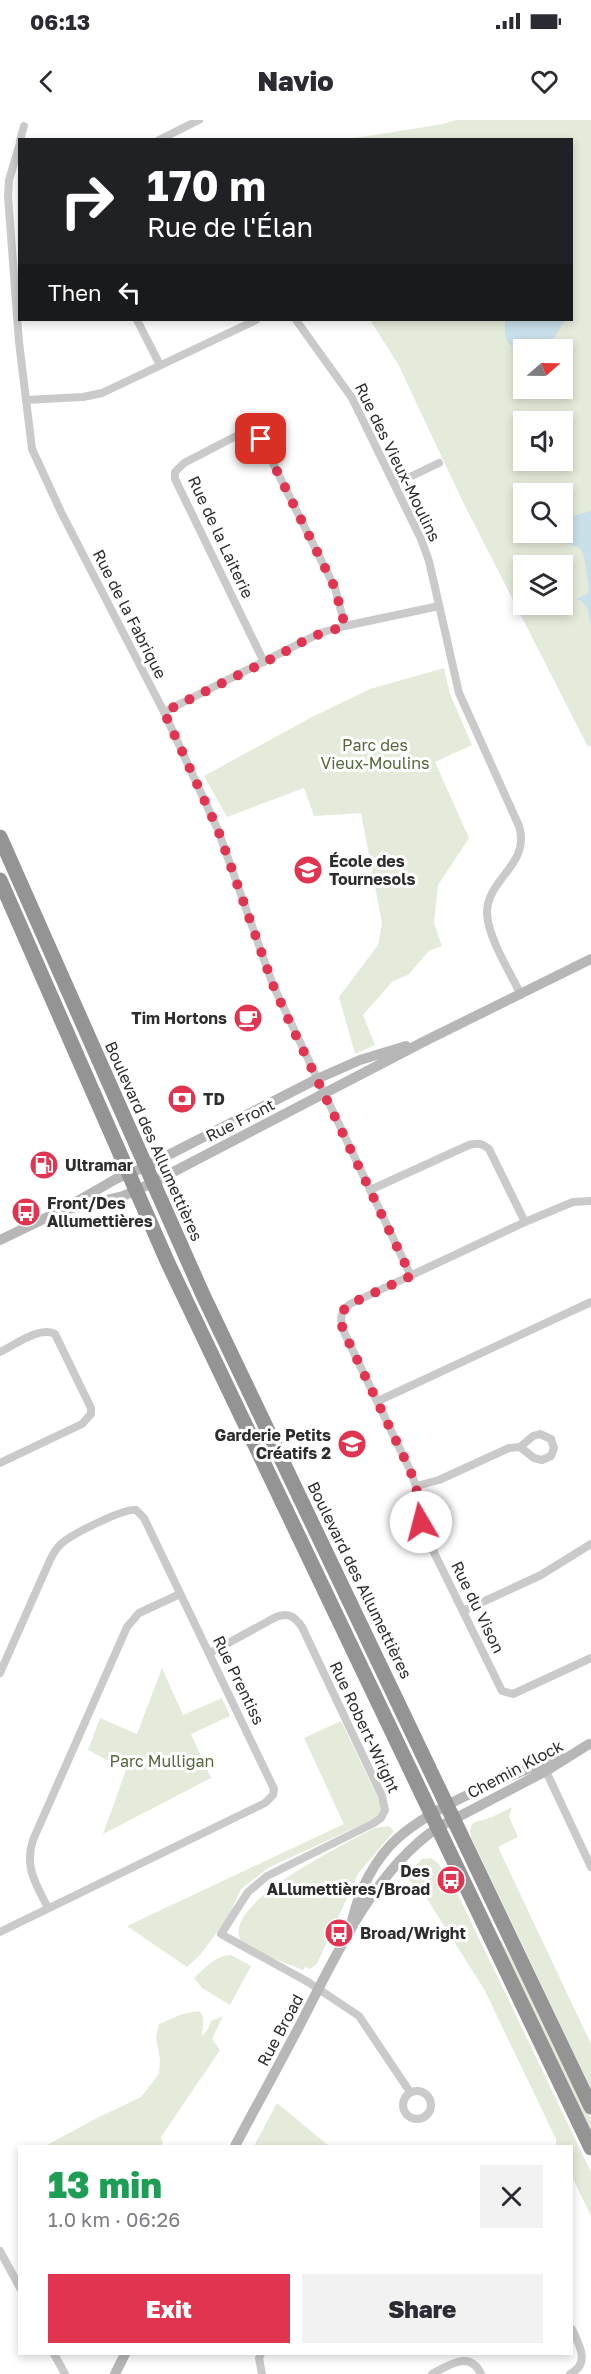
<!DOCTYPE html>
<meta charset="utf-8">
<style>
:root{--surface:#fff;--page:#f2f2f3;--text:#2b2b33;--muted:#7c7c81;--accent:#e03451}
body{margin:0;font-family:"Golos Text",sans-serif;background:var(--page);color:var(--text);height:100vh;display:flex;flex-direction:column;font-size:22px;white-space:nowrap}
*{box-sizing:border-box;margin:0}
p{font-size:20px;color:var(--muted)}
.icon{flex:none;width:33px;height:33px;fill:none;stroke:currentColor;stroke-width:2;stroke-linecap:round;stroke-linejoin:round}
.map{position:relative;flex:1;overflow:hidden}
.drawer{position:absolute;left:18px;top:2025px;width:555px;height:210px;display:flex;flex-direction:column;background:var(--surface);border-radius:0px;box-shadow:0 3px 9px #0003}
.drawer>*{flex:none}
.guide{position:absolute;left:18px;top:18px;width:555px;height:183px;border-radius:0px;box-shadow:0 3px 9px #0003;background:#202124;color:#fff;overflow:hidden}
.needle{width:39px;rotate:70deg}
.buttons{position:absolute;left:513px;top:219px;display:grid;gap:12px}
.buttons a{display:grid;place-items:center;width:60px;height:60px;border-radius:0px;background:var(--surface);box-shadow:0 3px 9px #0003;font-size:30px}
.pin{position:absolute;display:grid;place-items:center;width:51px;height:51px;color:#fff;margin:-26px;border-radius:12px;box-shadow:0 3px 9px #0006}
.me{position:absolute;width:66px;margin:-33px;rotate:352deg;stroke-linejoin:round;filter:drop-shadow(0 0 4px #0008)}
.turn{display:flex;align-items:center;gap:21px;height:126px;padding:0 30px;font-size:27px}
.turn .icon{width:78px;height:78px;stroke-width:2.5}
.turn b{display:block;font-size:42px;line-height:51px}
.then{display:flex;align-items:center;height:57px;padding:0 30px;background:#0003;gap:12px;font-size:22px}
.round{display:grid;place-items:center;flex:none;width:63px;height:63px;border-radius:0px;background:var(--page)}
.summary{display:flex;align-items:center;justify-content:space-between;height:102px;padding:0 30px}
h1{font-size:36px;font-weight:800;line-height:45px;color:#1e9e55}
.action{display:flex;gap:12px;margin-top:auto;padding:12px 30px}
.action a{flex:1;height:69px;border-radius:0px;background:var(--accent);color:#fff;font-size:24px;font-weight:800;line-height:69px;text-align:center}
.action a+a{background:var(--page);color:var(--text)}
.status{display:flex;justify-content:space-between;align-items:center;height:42px;padding:0 30px;background:var(--surface);direction:ltr}
.status svg{height:16px;fill:currentColor}
header{display:flex;justify-content:space-between;align-items:center;height:78px;padding:0 30px;background:var(--surface);font-size:27px;font-weight:800}
.map>svg:first-child{display:block}
.green{fill:#e5ebdb;fill-rule:evenodd}
.water{fill:#c8e0ea}
.lines{fill:none;stroke-linecap:round;stroke-linejoin:round}
.street{stroke:#cacaca;stroke-width:8}
.secondary{stroke:#b7b7b7;stroke-width:10}
.highway{stroke:#949494;stroke-width:15}
.route{stroke:#e03451;stroke-width:10;stroke-dasharray:0 18}
.labels{text-anchor:middle;stroke-width:6;stroke-linejoin:round;paint-order:stroke}
.street-label{font-size:16px;fill:#2d2d2d;stroke:#fff}
.park-label{font-size:16px;fill:#55683c;stroke:#fff}
.poi-label{font-size:16px;font-weight:bold;fill:#2d2d2d;stroke:#fff;text-anchor:start}
</style>
<div class="status"><b>06:13</b><svg viewBox="0 0 49 12"><path d="M0 12V9h3v3zM5 12V6h3v6zM10 12V3h3v9zM15 12V0h3v12zM26 1h20v11H26zM47 4h2v5h-2z"/></svg></div>
<header><svg class="icon" aria-label="back" viewBox="0 0 24 24"><path d="M15 5l-7 7 7 7"/></svg>Navio<svg class="icon" aria-label="heart" viewBox="0 0 24 24"><path d="M12 20l-8-8c-3-5 5-10 8-4 3-6 11-1 8 4z"/></svg></header>
<div class="map">
<svg width="591" height="2254" viewBox="0 0 591 2254">
<rect width="100%" height="100%" fill="#fff"/>
<g class="green">
<path d="M456 0H591V626L588 627 462 380 398 244 370 200H572V20H343L443 4ZM524 230H562V268H524ZM524 302H562V340H524ZM524 374H562V412H524ZM524 446H562V484H524Z"/>
<path d="M444 548 450 574 472 625 435 642 469 718 438 765 434 803 442 826 429 831 408 855 393 861 363 895 375 925 355 934 339 877 378 825 382 803 361 693 314 696 304 668 227 697 204 656 312 597 370 569Z"/>
<path d="M162 1548 183 1595 222 1578 230 1596 191 1614 211 1658 103 1714 126 1650 88 1630 100 1598 137 1614Z"/>
<path d="M341 1601 379 1680 381 1686 378 1697 268 1748 241 1769 229 1796 200 1835 187 1847 127 1806 344 1704 304 1618Z"/>
<path d="M512 1687 509 1697 518 1717 498 1727 591 1924V1969L471 1717 470 1710 473 1703 492 1697Z"/>
<path d="M389 1706 394 1711 358 1754 317 1844 310 1849 305 1847 303 1850 247 1828C202 1791 350 1722 374 1708Z"/>
<path d="M431 1738 439 1744 449 1764 452 1762 591 2052V2096L572 2057V2026H556V2019L484 1869 422 1771 405 1757 422 1739Z"/>
<path d="M501 1820 535 1880 591 1998V2018L497 1822Z"/>
<path d="M231 1835 251 1846 230 1885 202 1868 194 1858C206 1847 215 1836 231 1835Z"/>
<path d="M199 1891C206 1897 202 1908 202 1916L208 1909 211 1901 223 1896 212 1919 220 1930 161 2017 163 2023 160 2026H45L95 1999 141 1977 159 1954 160 1940 156 1917 159 1904 182 1894Z"/>
<path d="M277 1983 329 2026H254Z"/>
</g>
<g class="water">
<path d="M505 200H565C552 221 551 230 524 230L523 232C505 225 504 218 505 200Z"/>
<path d="M591 391V505C588 494 589 482 576 479L588 473 589 470 584 436 580 428 561 421 558 413 562 412 563 399Z"/>
</g>
<g class="lines">
<g class="street">
<path d="M20 20 24 6"/>
<path d="M159 20 199 0"/>
<path d="M20 23 9 60 8 76 19 222 32 329 61 392 164 592 218 710 273 865 411 1156"/>
<path d="M137 200 160 245"/>
<path d="M296 200 352 278 421 419 429 441 459 573 519 706C531 745 487 758 487 793 488 818 510 852 521 875"/>
<path d="M26 280 83 277 102 273 256 200"/>
<path d="M395 364 439 343"/>
<path d="M264 542 175 359V352L184 343 242 313 256 314 261 319 335 468 345 506"/>
<path d="M164 592 320 513 345 506 439 486"/>
<path d="M370 1070 469 1025C478 1023 482 1023 489 1029L525 1102"/>
<path d="M591 1081 573 1082 525 1102 350 1184C340 1191 340 1199 343 1210L410 1350 416 1366 424 1412 502 1571 513 1574 591 1538"/>
<path d="M0 1232C15 1225 39 1206 55 1214L91 1288V1294L82 1304 0 1343"/>
<path d="M378 1281 591 1182"/>
<path d="M416 1366 439 1360 509 1328 520 1327 534 1338 542 1340 551 1336 554 1328 551 1319 540 1314 533 1316 520 1327"/>
<path d="M463 1491 541 1455 591 1424"/>
<path d="M210 1533 276 1497C289 1492 295 1497 302 1507L382 1676 385 1690 381 1698 374 1703 267 1756 248 1772 221 1814 308 1862 359 1896 410 1972"/>
<path d="M0 1553 50 1440C53 1434 56 1428 61 1424 72 1414 124 1388 136 1390L144 1398 274 1669 273 1675 265 1683 0 1812"/>
<path d="M544 1647 591 1747"/>
<path d="M48 1788C36 1764 24 1747 33 1720L127 1507 139 1493 180 1474"/>
<circle cx="417" cy="1985" r="14"/>
<path d="M0 2131 20 2168"/>
<path d="M54 2234 65 2254"/>
<path d="M261 2234 259 2238 262 2254"/>
<path d="M432 2254C449 2245 470 2230 481 2254"/>
<path d="M570 2254C591 2243 579 2225 572 2209"/>
</g>
<g class="secondary">
<path d="M60 1091 123 1076 152 1063 427 920 591 839"/>
<path d="M0 1120 60 1091 116 1059 145 1047 317 959 360 940 406 926"/>
<path d="M352 1801C359 1770 375 1738 399 1717 441 1681 509 1657 560 1636"/>
<path d="M235 2026C257 1985 280 1943 302 1901 336 1835 374 1751 437 1708L546 1651 589 1624"/>
<path d="M115 2254 125 2234"/>
</g>
<g class="highway">
<path d="M0 717 203 1175 591 1987"/>
<path d="M0 760 168 1143 591 2028"/>
</g>
</g>
<g class="lines">
<path class="route" d="M261 319 335 468 345 506 311 517 281 534 164 592 218 710 273 865 289 901 411 1156 350 1184C340 1191 340 1199 343 1210L410 1350 416 1366 421 1402"/>
</g>
<defs>
<g id="school-disc" transform="scale(1.5)"><circle r="9.5" fill="#e03451" stroke="#fff"/><path d="M0-5L7-2L0 1L-7-2ZM-4 1L0 2.5L4 1V4Q0 6-4 4Z" fill="#fff"/></g>
<g id="cafe-disc" transform="scale(1.5)"><circle r="9.5" fill="#e03451" stroke="#fff"/><path d="M-5.5-4.5H6V0H3Q3 3.5 0 3.5H-2.5Q-5.5 3.5-5.5 0ZM3-3.2v2h1.7v-2ZM-6 4.5H4V6H-6Z" fill="#fff"/></g>
<g id="bank-disc" transform="scale(1.5)"><circle r="9.5" fill="#e03451" stroke="#fff"/><path d="M-6-4H6V4H-6ZM0-2.3a2.3 2.3 0 1 0 0 4.6a2.3 2.3 0 1 0 0-4.6Z" fill="#fff"/></g>
<g id="fuel-disc" transform="scale(1.5)"><circle r="9.5" fill="#e03451" stroke="#fff"/><path d="M-5.5-6h7V0h2V4h1.3V-2.5L3-4.5l.8-.8L6-3V5H2.5V1h-1V6h-7ZM-4.2-4.7v3.2H.2V-4.7Z" fill="#fff"/></g>
<g id="bus-disc" transform="scale(1.5)"><circle r="9.5" fill="#e03451" stroke="#fff"/><path d="M-5-6H5V4H4V6H2V4H-2V6H-4V4H-5ZM-3.5-4V0h7V-4ZM-3.5 1.2v1.5H-2V1.2ZM2 1.2v1.5H3.5V1.2Z" fill="#fff"/></g>
</defs>
<g fill-rule="evenodd">
<use href="#school-disc" x="308" y="750"/>
<use href="#cafe-disc" x="248" y="898"/>
<use href="#bank-disc" x="182" y="979"/>
<use href="#fuel-disc" x="44" y="1045"/>
<use href="#bus-disc" x="26" y="1092"/>
<use href="#school-disc" x="352" y="1324"/>
<use href="#bus-disc" x="451" y="1760"/>
<use href="#bus-disc" x="339" y="1813"/>
</g>
<g class="labels">
<g class="street-label">
<text transform="translate(398 342) rotate(64)" y="6">Rue des Vieux-Moulins</text>
<text transform="translate(221 417) rotate(65)" y="6">Rue de la Laiterie</text>
<text transform="translate(130 494) rotate(63)" y="6">Rue de la Fabrique</text>
<text transform="translate(240 1000) rotate(-27)" y="6">Rue Front</text>
<text transform="translate(154 1021) rotate(66)" y="6">Boulevard des Allumettières</text>
<text transform="translate(360 1460) rotate(64)" y="6">Boulevard des Allumettières</text>
<text transform="translate(478 1487) rotate(64)" y="6">Rue du Vison</text>
<text transform="translate(239 1560) rotate(64)" y="6">Rue Prentiss</text>
<text transform="translate(365 1607) rotate(65)" y="6">Rue Robert-Wright</text>
<text transform="translate(515 1649) rotate(-28)" y="6">Chemin Klock</text>
<text transform="translate(280 1910) rotate(-62)" y="6">Rue Broad</text>
</g>
<g class="park-label">
<text x="375" y="631">Parc des<tspan x="375" dy="18">Vieux-Moulins</tspan></text>
<text x="162" y="1647">Parc Mulligan</text>
</g>
<g class="poi-label">
<text x="329" y="747">École des<tspan x="329" dy="18">Tournesols</tspan></text>
<text x="227" y="904" text-anchor="end">Tim Hortons</text>
<text x="203" y="985">TD</text>
<text x="65" y="1051">Ultramar</text>
<text x="47" y="1089">Front/Des<tspan x="47" dy="18">Allumettières</tspan></text>
<text x="331" y="1321" text-anchor="end">Garderie Petits<tspan x="331" dy="18">Créatifs 2</tspan></text>
<text x="430" y="1757" text-anchor="end">Des<tspan x="430" dy="18">ALlumettières/Broad</tspan></text>
<text x="360" y="1819">Broad/Wright</text>
</g>
</g>
</svg>
<div class="buttons">
<a><svg class="needle" viewBox="-14 -14 28 28"><path d="M0-13l5 13h-10z" fill="#e53935"/><path d="M0 13l5-13h-10z" fill="#7c7c81"/></svg></a>
<a><svg class="icon" aria-label="sound" viewBox="0 0 24 24"><path d="M4 9h4l5-4v14l-5-4H4zM17 9q2 3 0 6"/></svg></a>
<a><svg class="icon" aria-label="search" viewBox="0 0 24 24"><circle cx="10" cy="10" r="6"/><path d="M15 15l6 6"/></svg></a>
<a><svg class="icon" aria-label="layers" viewBox="0 0 24 24"><path d="M12 4l9 5-9 5-9-5zM3 14l9 5 9-5"/></svg></a>
</div>
<div class="pin" style="left:261px;top:319px;background:#d93025"><svg class="icon" aria-label="arrive" viewBox="0 0 24 24"><path d="M6 21V4h12l-3 4 3 4H6"/></svg></div>
<svg class="me" style="left:421px;top:1402px" viewBox="-20 -20 40 40"><circle r="19" fill="#fff"/><path d="M0-13L10 11 0 6-10 11z" fill="#e03451"/></svg>
<div class="guide">
<div class="turn"><svg class="icon" aria-label="right" viewBox="0 0 24 24"><path d="M7 20v-9h11M14 6l5 5-5 5"/></svg><div><b>170 m</b>Rue de l'Élan</div></div>
<div class="then">Then<svg class="icon" aria-label="left" viewBox="0 0 24 24"><path d="M17 20v-9H6M10 6l-5 5 5 5"/></svg></div>
</div>
<section class="drawer">
<div class="summary"><div><h1>13 min</h1><p>1.0 km · 06:26</p></div><a class="round"><svg class="icon" aria-label="close" viewBox="0 0 24 24"><path d="M6 6l12 12M18 6L6 18"/></svg></a></div>
<div class="action"><a>Exit</a><a>Share</a></div>
</section>
</div>
